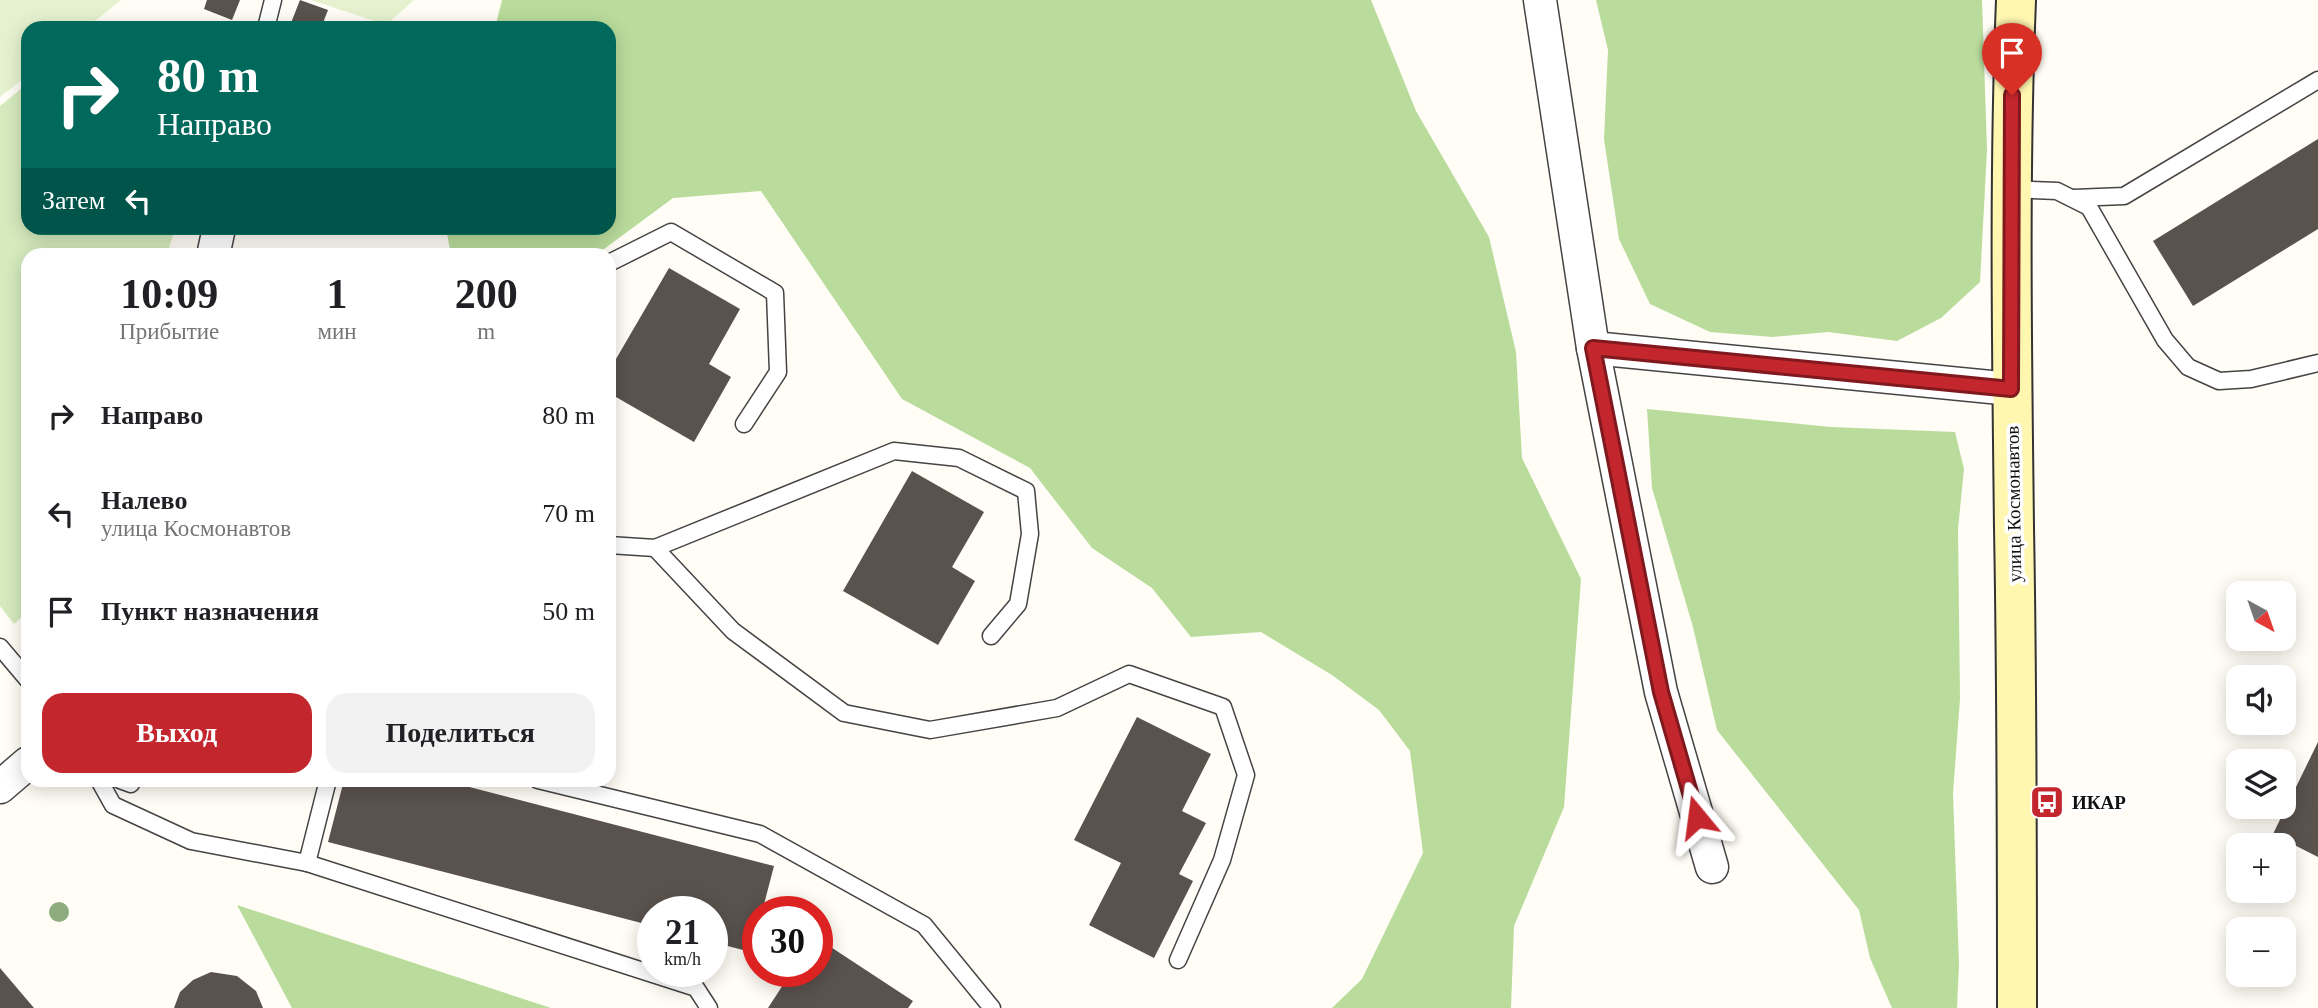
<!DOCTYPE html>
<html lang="ru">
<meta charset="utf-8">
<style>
:root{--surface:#fff;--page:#f2f2f2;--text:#202124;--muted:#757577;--accent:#c4262e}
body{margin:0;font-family:Georgia,serif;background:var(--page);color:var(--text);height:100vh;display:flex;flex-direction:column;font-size:26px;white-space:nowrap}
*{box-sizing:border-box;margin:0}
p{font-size:23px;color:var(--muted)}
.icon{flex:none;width:38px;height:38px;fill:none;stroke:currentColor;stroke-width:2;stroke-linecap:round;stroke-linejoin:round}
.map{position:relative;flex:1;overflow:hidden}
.drawer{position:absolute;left:21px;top:248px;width:595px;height:539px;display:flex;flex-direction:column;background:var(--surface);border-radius:21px;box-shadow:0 4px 18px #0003}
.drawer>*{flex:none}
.banner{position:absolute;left:21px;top:21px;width:595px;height:214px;border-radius:21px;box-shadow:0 4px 18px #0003;background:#00695c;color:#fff;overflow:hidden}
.needle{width:46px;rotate:140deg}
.controls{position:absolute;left:2226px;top:581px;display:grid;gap:14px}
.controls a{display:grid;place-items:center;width:70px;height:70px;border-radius:14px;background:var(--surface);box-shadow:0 4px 18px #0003;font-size:35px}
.speed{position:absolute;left:637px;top:896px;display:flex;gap:14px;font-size:35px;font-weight:700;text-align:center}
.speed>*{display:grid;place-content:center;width:91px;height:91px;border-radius:50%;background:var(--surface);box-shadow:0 4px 18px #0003;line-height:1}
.speed small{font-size:18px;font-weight:400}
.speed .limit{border:10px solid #d22;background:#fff;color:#111}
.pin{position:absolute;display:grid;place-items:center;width:60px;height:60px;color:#fff;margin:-72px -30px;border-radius:50% 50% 50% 0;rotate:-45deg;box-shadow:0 0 7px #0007}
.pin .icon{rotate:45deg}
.me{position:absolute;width:77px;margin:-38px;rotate:344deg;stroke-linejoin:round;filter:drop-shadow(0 0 5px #0008)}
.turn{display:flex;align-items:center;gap:24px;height:147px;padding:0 21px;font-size:32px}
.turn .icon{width:91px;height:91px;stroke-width:2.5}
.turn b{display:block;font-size:49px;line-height:60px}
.then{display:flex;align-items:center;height:66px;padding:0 21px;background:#0003;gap:14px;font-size:26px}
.eta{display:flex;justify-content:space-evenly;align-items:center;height:119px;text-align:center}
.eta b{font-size:42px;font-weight:600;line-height:49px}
.action{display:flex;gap:14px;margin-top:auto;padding:14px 21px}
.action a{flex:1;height:80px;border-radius:21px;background:var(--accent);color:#fff;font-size:28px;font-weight:600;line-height:80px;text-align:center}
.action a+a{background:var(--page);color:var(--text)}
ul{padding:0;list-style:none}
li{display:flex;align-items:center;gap:21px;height:98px;padding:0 21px}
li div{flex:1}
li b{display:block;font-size:26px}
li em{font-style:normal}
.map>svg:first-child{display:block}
.green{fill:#d5ebbd}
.forest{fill:#b9dc9c}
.pitch{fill:#e6f2cf}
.building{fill:#5a524d}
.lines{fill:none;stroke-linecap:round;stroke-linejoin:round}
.lane-casing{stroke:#444;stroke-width:19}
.street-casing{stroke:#444;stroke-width:35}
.secondary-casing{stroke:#333;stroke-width:42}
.lane{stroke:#fff;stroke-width:16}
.street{stroke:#fff;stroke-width:32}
.secondary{stroke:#fff6b0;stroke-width:38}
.tree{fill:#8dad7f}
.route-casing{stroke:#7f191e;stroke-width:18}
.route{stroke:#c4262e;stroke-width:12}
.labels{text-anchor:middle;stroke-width:7;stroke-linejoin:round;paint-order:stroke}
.street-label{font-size:19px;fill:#111;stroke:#fff}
.poi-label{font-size:19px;font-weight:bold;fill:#111;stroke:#fff;text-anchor:start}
</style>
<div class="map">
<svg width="2318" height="1008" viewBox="0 0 2318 1008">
<rect width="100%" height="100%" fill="#fffdf5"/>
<path class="green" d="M28 83V228H175L167 255 28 256V612L14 624 0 606V106Z"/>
<g class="forest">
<path d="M502 0H1371L1416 111 1489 237 1516 352 1522 458 1581 579 1564 807 1514 926 1511 1008H1332L1362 979 1423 853 1410 751 1379 710 1332 675 1261 632 1191 637 1152 588 1092 548 1030 468 902 399 761 191 673 198 596 255H451L446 228H609V28H495Z"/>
<path d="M1596 0H1982L1987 150 1980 282 1941 318 1897 341 1828 332 1773 337 1710 332 1650 304 1619 239 1604 139 1608 50Z"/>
<path d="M1647 409 1831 427 1955 432 1964 469 1958 529 1960 699 1953 793 1959 964 1957 1008H1892L1870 958 1859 910 1717 730 1693 627 1652 488Z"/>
<path d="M237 905 551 1008H292Z"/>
</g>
<g class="pitch">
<path d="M0 0H121L86 28H28V75L0 97Z"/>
<path d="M311 0H414L386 25Z"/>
</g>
<g class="building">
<path d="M207 0H240L232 20 204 9Z"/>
<path d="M300 0 328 10 321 28H289Z"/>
<path d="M2318 139V229L2193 306 2153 241Z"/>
<path d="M669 268 740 309 709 364 731 377 694 442 609 393V371Z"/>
<path d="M912 471 984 512 952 567 975 581 938 645 843 591Z"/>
<path d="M1137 717 1211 754 1182 811 1206 823 1179 874 1193 881 1154 958 1089 925 1121 863 1074 840Z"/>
<path d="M2318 742V857L2273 834Z"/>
<path d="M344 780H442L774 866 762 912H758V928L751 952 712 942V912H653V926L328 842Z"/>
<path d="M817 938 913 1001 908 1008H768L792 971H817Z"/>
<path d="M0 968 34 1008H0Z"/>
<path d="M211 972 237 976 256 991 263 1008H174L180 992 193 980Z"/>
</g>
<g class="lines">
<g class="lane-casing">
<g id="lane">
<path d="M266 28 273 0"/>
<path d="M2011 189 2057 191 2089 207 2165 340 2188 367 2219 381 2251 379 2318 363"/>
<path d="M2074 198 2124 196 2318 80"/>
<path d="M609 263 671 232 775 293 778 372 744 424"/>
<path d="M609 545 655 548 894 451 959 458 1026 491 1030 534 1018 604 991 636"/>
<path d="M655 548 733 631 844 713 930 730 1057 708 1129 674 1223 707 1246 775 1222 860 1178 960"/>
<path d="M0 647 28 680"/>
<path d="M99 780 113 805 191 841 307 863 696 988 709 1008"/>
<path d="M120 780 131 784"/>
<path d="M538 780 760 834 924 925 992 1008"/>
<path d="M307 863 328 780"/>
</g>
</g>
<g class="street-casing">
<g id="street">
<path d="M1540 0 1593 348 1661 692 1712 867"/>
<path d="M213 256 219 228"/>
<path d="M1593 348 2011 389"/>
<path d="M0 787 28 763"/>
</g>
</g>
<g class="secondary-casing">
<path id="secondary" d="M2016 0C2009 176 2012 352 2014 528 2017 688 2017 848 2017 1008"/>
</g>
<use href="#lane" class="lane"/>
<use href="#street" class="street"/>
<use href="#secondary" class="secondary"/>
</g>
<circle class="tree" cx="59" cy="912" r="10"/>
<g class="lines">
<g class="route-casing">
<path id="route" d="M1697 817 1661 692 1593 348 2011 389 2012 95"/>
</g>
<use href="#route" class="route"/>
</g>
<defs>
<g id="bus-square" transform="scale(1.75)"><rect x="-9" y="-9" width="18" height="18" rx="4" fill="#c4262e" stroke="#fff"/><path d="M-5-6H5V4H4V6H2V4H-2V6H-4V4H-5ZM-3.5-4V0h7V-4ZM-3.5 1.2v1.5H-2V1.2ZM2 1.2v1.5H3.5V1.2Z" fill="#fff"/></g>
</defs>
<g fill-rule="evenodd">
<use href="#bus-square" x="2047" y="802"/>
</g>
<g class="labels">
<g class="street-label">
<text transform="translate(2013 504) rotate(-91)" y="7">улица Космонавтов</text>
</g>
<g class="poi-label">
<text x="2072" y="809">ИКАР</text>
</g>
</g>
</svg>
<div class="controls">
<a><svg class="needle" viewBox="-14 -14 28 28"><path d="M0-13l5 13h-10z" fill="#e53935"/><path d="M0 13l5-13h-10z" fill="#757577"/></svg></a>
<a><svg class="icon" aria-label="sound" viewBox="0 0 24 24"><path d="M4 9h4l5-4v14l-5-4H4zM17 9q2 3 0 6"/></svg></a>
<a><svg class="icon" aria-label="layers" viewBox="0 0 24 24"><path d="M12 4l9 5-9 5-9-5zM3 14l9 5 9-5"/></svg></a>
<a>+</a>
<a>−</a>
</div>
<div class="speed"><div>21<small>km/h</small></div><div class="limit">30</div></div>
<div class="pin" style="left:2012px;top:95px;background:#d93025"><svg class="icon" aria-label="arrive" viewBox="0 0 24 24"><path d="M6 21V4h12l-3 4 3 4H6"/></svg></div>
<svg class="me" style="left:1697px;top:817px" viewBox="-20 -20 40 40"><path d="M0-17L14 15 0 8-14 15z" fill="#c4262e" stroke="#fff" stroke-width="4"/></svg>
<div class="banner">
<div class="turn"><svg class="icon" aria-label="right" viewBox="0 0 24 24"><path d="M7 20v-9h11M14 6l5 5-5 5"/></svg><div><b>80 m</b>Направо</div></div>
<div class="then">Затем<svg class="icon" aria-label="left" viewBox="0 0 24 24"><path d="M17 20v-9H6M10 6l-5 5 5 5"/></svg></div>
</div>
<section class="drawer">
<div class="eta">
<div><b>10:09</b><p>Прибытие</p></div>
<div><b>1</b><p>мин</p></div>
<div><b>200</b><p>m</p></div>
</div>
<ul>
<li><svg class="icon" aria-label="right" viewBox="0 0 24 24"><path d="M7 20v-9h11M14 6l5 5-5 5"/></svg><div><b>Направо</b></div><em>80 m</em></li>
<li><svg class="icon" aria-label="left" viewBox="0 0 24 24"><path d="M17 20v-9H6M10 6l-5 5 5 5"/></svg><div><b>Налево</b><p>улица Космонавтов</p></div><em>70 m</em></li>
<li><svg class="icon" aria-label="arrive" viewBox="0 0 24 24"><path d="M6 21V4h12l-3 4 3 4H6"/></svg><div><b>Пункт назначения</b></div><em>50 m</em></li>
</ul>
<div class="action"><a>Выход</a><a>Поделиться</a></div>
</section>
</div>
